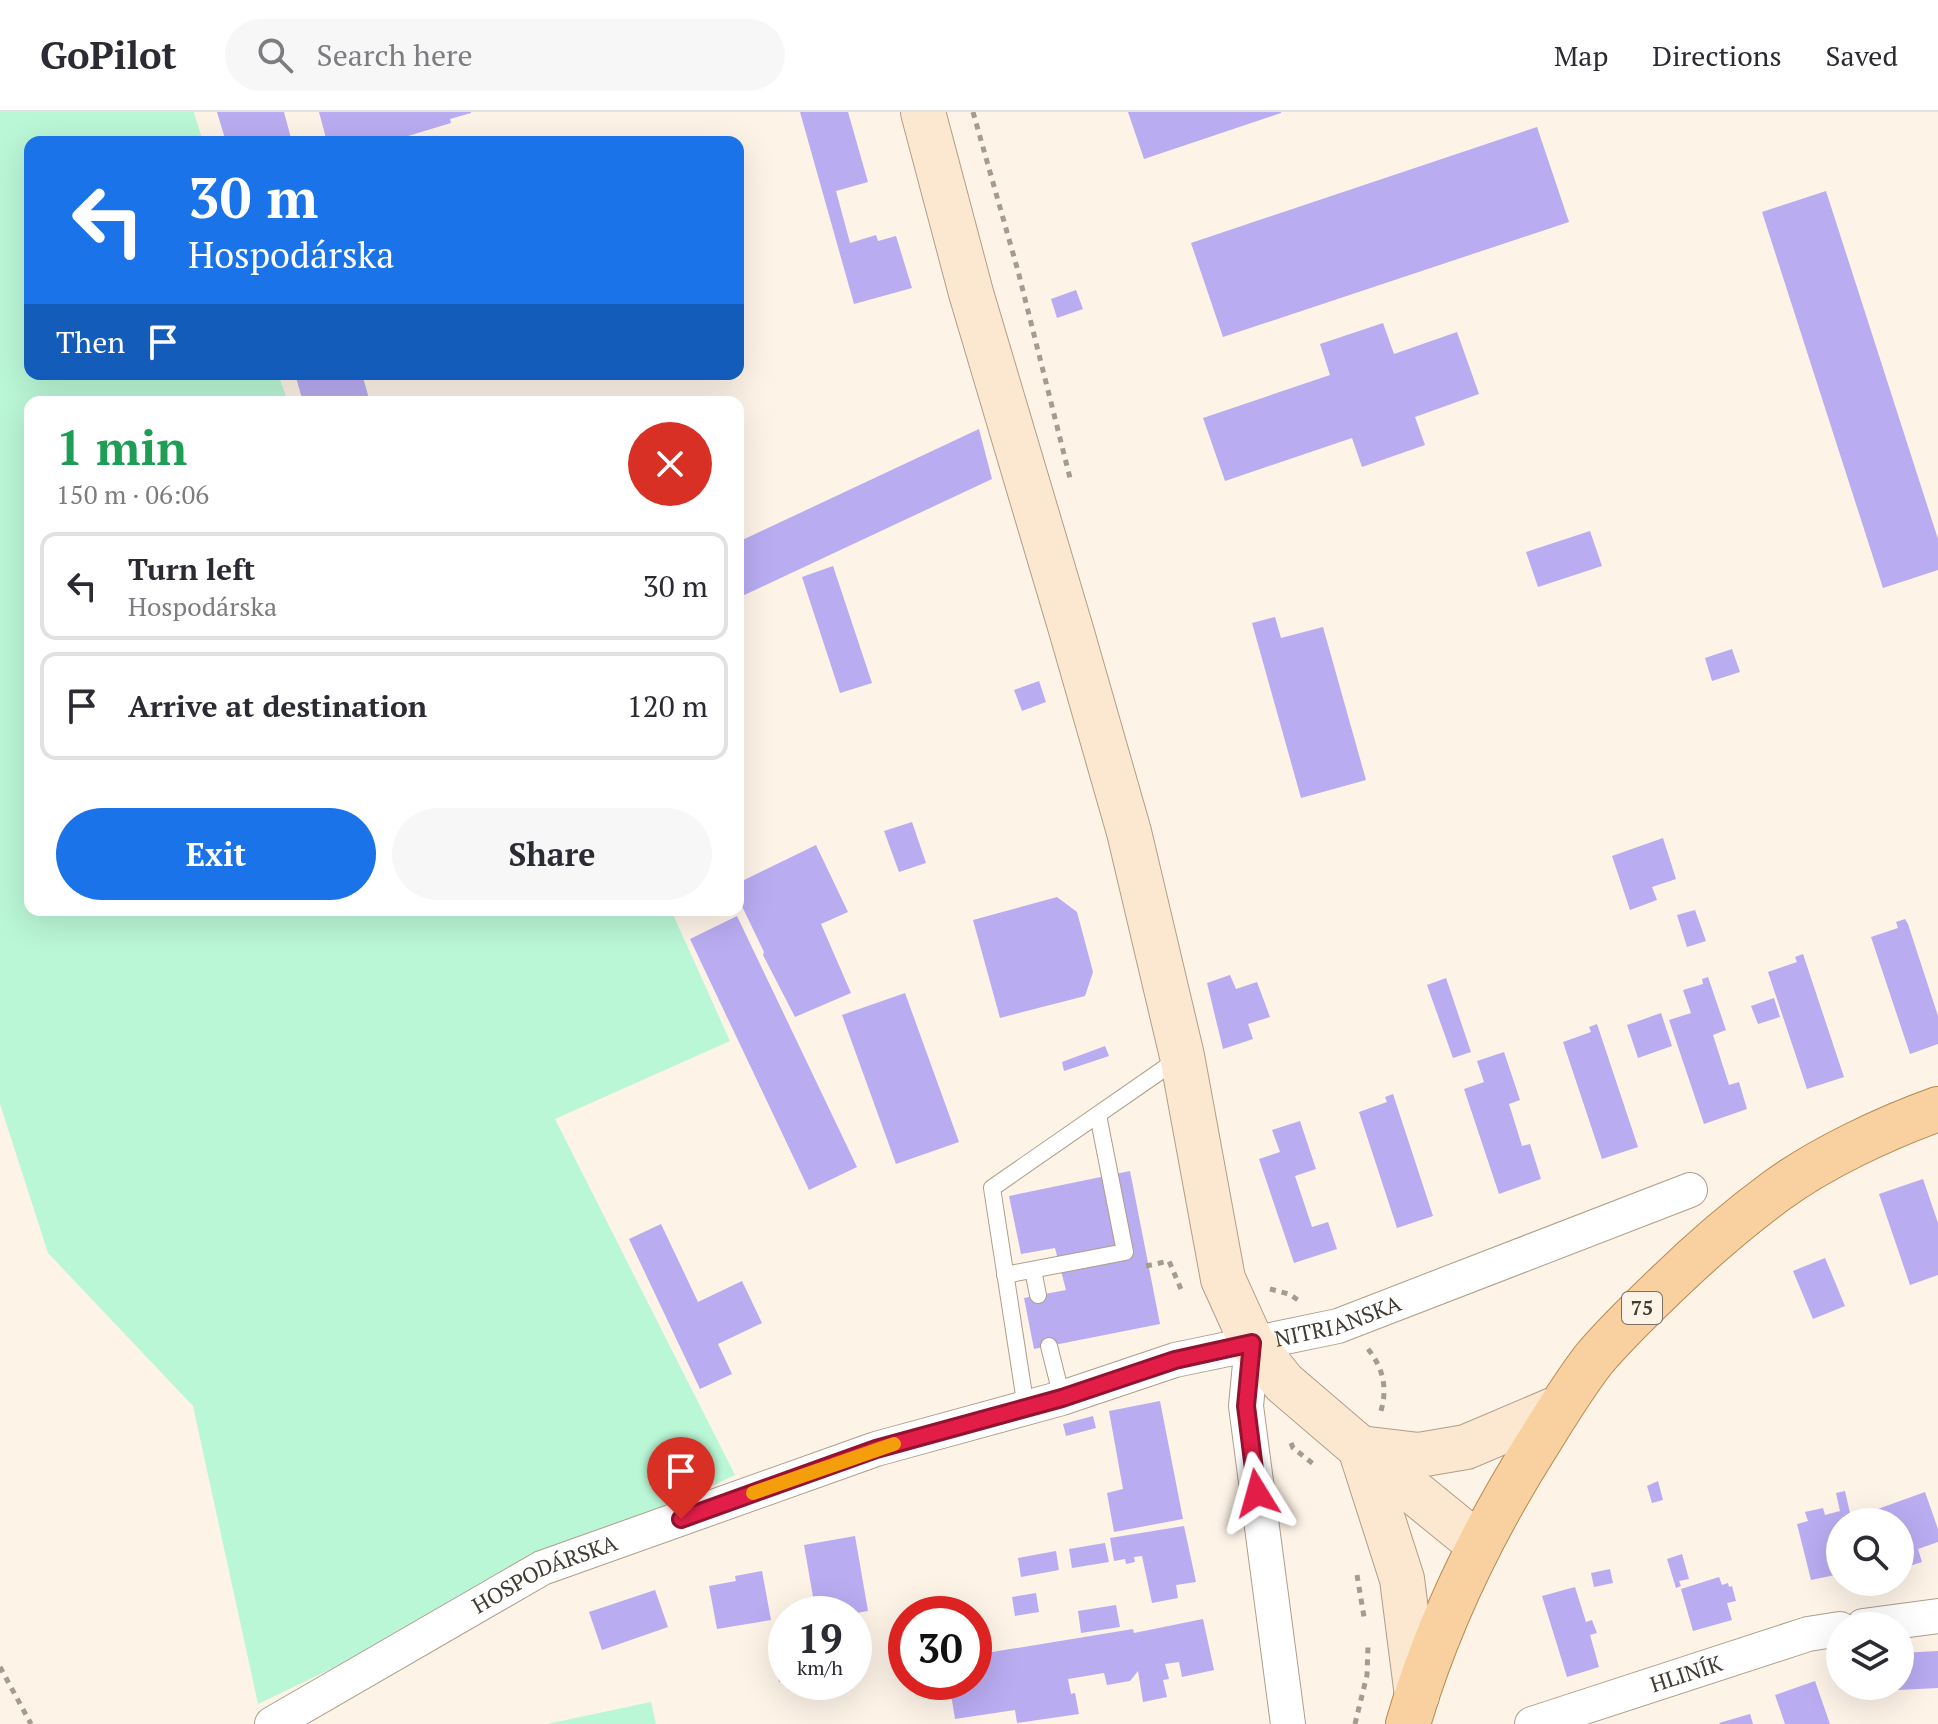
<!DOCTYPE html>
<meta charset="utf-8">
<style>
:root{--surface:#fff;--page:#f7f7f7;--text:#2b2b33;--muted:#7c7c81;--line:#e1e1e2;--accent:#1a73e8}
body{margin:0;font-family:"PT Serif",serif;background:var(--page);color:var(--text);height:100vh;display:flex;flex-direction:column;font-size:30px;white-space:nowrap}
*{box-sizing:border-box;margin:0}
p{font-size:26px;color:var(--muted)}
.icon{flex:none;width:44px;height:44px;fill:none;stroke:currentColor;stroke-width:2;stroke-linecap:round;stroke-linejoin:round}
.map{position:relative;flex:1;overflow:hidden}
.drawer{position:absolute;left:24px;top:284px;width:720px;height:520px;display:flex;flex-direction:column;background:var(--surface);border-radius:16px;box-shadow:0 8px 32px #0002}
.drawer>*{flex:none}
.guide{position:absolute;left:24px;top:24px;width:720px;height:244px;border-radius:16px;box-shadow:0 8px 32px #0002;background:#1a73e8;color:#fff;overflow:hidden}
.fabs{position:absolute;left:1826px;top:1396px;display:grid;gap:16px}
.fabs a{display:grid;place-items:center;width:88px;height:88px;border-radius:50%;background:var(--surface);box-shadow:0 8px 32px #0002;font-size:40px}
.speed{position:absolute;left:768px;top:1484px;display:flex;gap:16px;font-size:40px;font-weight:700;text-align:center}
.speed>*{display:grid;place-content:center;width:104px;height:104px;border-radius:50%;background:var(--surface);box-shadow:0 8px 32px #0002;line-height:1}
.speed small{font-size:20px;font-weight:400}
.speed .limit{border:12px solid #d22;background:#fff;color:#111}
.pin{position:absolute;display:grid;place-items:center;width:68px;height:68px;color:#fff;margin:-82px -34px;border-radius:50% 50% 50% 0;rotate:-45deg;box-shadow:0 0 8px #0007}
.pin .icon{rotate:45deg}
.me{position:absolute;width:88px;margin:-44px;rotate:352deg;stroke-linejoin:round;filter:drop-shadow(0 0 6px #0008)}
.turn{display:flex;align-items:center;gap:28px;height:168px;padding:0 32px;font-size:36px}
.turn .icon{width:104px;height:104px;stroke-width:2.5}
.turn b{display:block;font-size:56px;line-height:68px}
.then{display:flex;align-items:center;height:76px;padding:0 32px;background:#0003;gap:16px;font-size:30px}
.round{display:grid;place-items:center;flex:none;width:84px;height:84px;border-radius:42px;background:var(--page)}
.headline{display:flex;align-items:center;justify-content:space-between;height:136px;padding:0 32px}
h1{font-size:48px;font-weight:700;line-height:60px;color:#1e9e55}
.button{display:flex;gap:16px;margin-top:auto;padding:16px 32px}
.button a{flex:1;height:92px;border-radius:48px;background:var(--accent);color:#fff;font-size:32px;font-weight:700;line-height:92px;text-align:center}
.button a+a{background:var(--page);color:var(--text)}
ul{padding:0;list-style:none}
li{display:flex;align-items:center;gap:24px;height:108px;margin:0 16px 12px;padding:0 16px;border:4px solid var(--line);border-radius:16px}
li div{flex:1}
li b{display:block;font-size:30px}
li em{font-style:normal}
header{display:flex;align-items:center;gap:48px;box-sizing:border-box;height:112px;padding:0 40px;background:var(--surface);border-bottom:2px solid var(--line)}
header strong{font-size:38px}
nav{display:flex;gap:44px;margin-inline-start:auto;font-size:28px}
.search{width:560px;height:72px;background:var(--page);display:flex;align-items:center;gap:20px;box-sizing:border-box;padding:0 28px;border-radius:44px;color:var(--muted);font-size:30px}
.map>svg:first-child{display:block}
.green{fill:#baf7d6}
.building{fill:#b9acf1}
.lines{fill:none;stroke-linecap:round;stroke-linejoin:round}
.lane-casing{stroke:#ae9e8b;stroke-width:18}
.street-casing{stroke:#ae9e8b;stroke-width:36}
.secondary-casing{stroke:#ae9e8b;stroke-width:46}
.primary-casing{stroke:#b68851;stroke-width:46}
.path{stroke:#a49c91;stroke-width:5;stroke-dasharray:6 6;stroke-linecap:butt}
.lane{stroke:#fff;stroke-width:16}
.street{stroke:#fff;stroke-width:34}
.secondary{stroke:#fce8d0;stroke-width:44}
.primary{stroke:#f9d1a0;stroke-width:44}
.route-casing{stroke:#92132f;stroke-width:20}
.route{stroke:#e11d48;stroke-width:14}
.slow{stroke:#f59e0b;stroke-width:14}
.labels{text-anchor:middle;stroke-width:8;stroke-linejoin:round;paint-order:stroke}
.shield{fill:#fef3e7;stroke:#7a7269;stroke-width:2}
.shield-label{font-size:20px;font-weight:bold;fill:#413b33}
.street-label{font-size:22px;fill:#413b33;stroke:#fef3e7}
</style>
<header>
<strong>GoPilot</strong>
<div class="search"><svg class="icon" aria-label="search" viewBox="0 0 24 24"><circle cx="10" cy="10" r="6"/><path d="M15 15l6 6"/></svg>Search here</div>
<nav><a>Map</a><a>Directions</a><a>Saved</a></nav>
</header>
<div class="map">
<svg width="1938" height="1612" viewBox="0 0 1938 1612">
<rect width="100%" height="100%" fill="#fef3e7"/>
<g class="green">
<path d="M0 0H194L203 30H30V262H278L288 290H30V798H671L730 929 555 1007 735 1363 258 1592 193 1294 48 1141 0 992Z"/>
<path d="M651 1590 656 1612H547Z"/>
</g>
<g class="building">
<path d="M217 0H284L292 30H226Z"/>
<path d="M319 0H471V1L450 7 451 11 388 30H327Z"/>
<path d="M800 0H848L868 70 836 79 850 131 876 123 878 129 896 124 912 176 854 192Z"/>
<path d="M1128 0H1281V1L1144 47Z"/>
<path d="M1537 15 1569 110 1223 225 1191 131Z"/>
<path d="M1826 79 1938 427V458L1883 476 1762 100Z"/>
<path d="M1076 178 1083 197 1057 206 1051 187Z"/>
<path d="M1383 211 1394 242 1457 220 1479 282 1415 305 1425 333 1362 355 1352 326 1225 369 1203 306 1330 263 1320 232Z"/>
<path d="M295 262H362L370 290H303Z"/>
<path d="M979 317 992 367 738 486V430Z"/>
<path d="M1590 419 1602 454 1538 475 1526 440Z"/>
<path d="M833 454 872 571 840 581 802 465Z"/>
<path d="M1275 505 1281 526 1323 515 1366 668 1301 686 1252 511Z"/>
<path d="M1732 537 1740 560 1712 569 1705 546Z"/>
<path d="M1039 569 1046 590 1022 599 1014 578Z"/>
<path d="M912 710 926 751 899 760 884 719Z"/>
<path d="M1663 726 1676 767 1652 775 1657 788 1630 798 1612 744Z"/>
<path d="M816 733 848 800 821 812 851 881 795 905 763 843 764 840 738 786V771Z"/>
<path d="M1057 785 1077 800 1093 860 1085 884 1000 906 973 808Z"/>
<path d="M1695 798 1706 829 1687 835 1677 803Z"/>
<path d="M737 804 857 1055 809 1078 690 827Z"/>
<path d="M1905 807 1908 812 1938 904V932L1910 942 1871 825 1898 816 1896 810Z"/>
<path d="M1803 842 1844 965 1807 977 1768 860 1797 850 1795 845Z"/>
<path d="M1230 863 1236 877 1257 870 1270 905 1248 912 1253 927 1223 937 1207 871Z"/>
<path d="M1708 865 1726 918 1713 923 1729 973 1739 970 1747 997 1704 1012 1669 908 1691 901 1683 878 1703 872 1702 867Z"/>
<path d="M1446 866 1471 940 1453 946 1427 873Z"/>
<path d="M905 881 959 1030 896 1052 842 903Z"/>
<path d="M1774 886 1780 905 1758 912 1751 894Z"/>
<path d="M1661 901 1672 934 1638 946 1627 913Z"/>
<path d="M1597 912 1638 1035 1602 1047 1563 930 1591 920 1589 915Z"/>
<path d="M1105 934 1109 944 1064 959 1062 950Z"/>
<path d="M1504 940 1520 988 1509 992 1522 1034 1530 1032 1541 1067 1499 1082 1464 977 1484 970 1477 949Z"/>
<path d="M1393 982 1433 1104 1397 1116 1359 1000 1387 990 1385 985Z"/>
<path d="M1300 1009 1316 1057 1295 1064 1312 1115 1328 1110 1337 1137 1294 1151 1259 1047 1280 1040 1272 1018Z"/>
<path d="M1130 1059 1160 1212 1034 1237 1024 1186 1066 1178 1055 1136 1021 1142 1009 1084Z"/>
<path d="M1923 1067 1938 1111V1163L1910 1173 1879 1082Z"/>
<path d="M661 1112 698 1190 742 1169 762 1211 718 1232 732 1262 700 1277 629 1127Z"/>
<path d="M1825 1146 1845 1194 1813 1207 1793 1159Z"/>
<path d="M1160 1289 1183 1407 1114 1420 1107 1381 1123 1377 1109 1299Z"/>
<path d="M1093 1304 1096 1316 1066 1324 1063 1312Z"/>
<path d="M1658 1369 1663 1388 1652 1391 1647 1374Z"/>
<path d="M1845 1379 1852 1410H1840V1462L1811 1468 1797 1412 1808 1409 1805 1400 1823 1396 1825 1403 1840 1399 1836 1381Z"/>
<path d="M1925 1380 1938 1417V1430L1918 1437 1922 1450 1900 1457V1410H1879L1875 1398Z"/>
<path d="M1184 1414 1196 1470 1176 1473 1178 1486 1152 1491 1142 1444 1134 1445 1135 1450 1126 1452 1125 1447 1114 1449 1110 1426Z"/>
<path d="M855 1424 868 1499 851 1502H816L804 1433Z"/>
<path d="M1105 1431 1109 1450 1072 1456 1069 1437Z"/>
<path d="M1056 1439 1059 1458 1021 1465 1018 1446Z"/>
<path d="M1682 1442 1689 1467 1679 1469 1681 1474 1676 1476 1667 1447Z"/>
<path d="M1610 1457 1613 1471 1594 1475 1591 1461Z"/>
<path d="M762 1459 771 1508 717 1517 709 1474 736 1469 735 1464Z"/>
<path d="M1719 1465 1722 1473 1728 1471 1729 1475 1732 1474 1736 1489 1727 1491 1732 1508 1693 1519 1681 1477Z"/>
<path d="M1575 1475 1586 1510 1592 1508 1597 1521 1590 1523 1599 1555 1567 1565 1542 1484Z"/>
<path d="M655 1478 668 1515 602 1538 589 1500Z"/>
<path d="M1036 1481 1039 1500 1015 1504 1012 1485Z"/>
<path d="M1116 1493 1120 1515 1081 1521 1078 1499Z"/>
<path d="M1203 1507 1214 1558 1182 1565 1179 1550 1165 1552 1169 1567 1163 1568 1167 1585 1143 1590 1138 1559 1130 1569 1107 1573 1104 1561 1068 1567 1071 1582 1075 1581 1079 1602 1017 1611 1015 1598 955 1607 949 1570H974V1543L1133 1517 1134 1521Z"/>
<path d="M786 1538V1569L779 1570 774 1540Z"/>
<path d="M1938 1539V1576L1879 1579V1574H1900V1541Z"/>
<path d="M1815 1569 1830 1612H1785L1775 1583Z"/>
<path d="M1750 1602 1753 1612H1720L1719 1611Z"/>
</g>
<g class="lines">
<g class="lane-casing">
<g id="lane">
<path d="M1033 1158 1038 1183"/>
<path d="M1005 1163 1125 1140 1098 1003"/>
<path d="M1049 1234 1062 1286"/>
<path d="M1026 1296 992 1076 1178 947"/>
</g>
</g>
<g class="street-casing">
<g id="street">
<path d="M1252 1231 1246 1294 1288 1612"/>
<path d="M1863 1514 1938 1504"/>
<path id="s1" d="M272 1612 542 1456 876 1337 1062 1286 1175 1248 1338 1214 1690 1078"/>
<path id="s2" d="M1532 1612 1808 1522 1840 1517"/>
</g>
</g>
<g class="secondary-casing">
<g id="secondary">
<path d="M923 0 971 181 1072 521 1129 720 1182 944 1223 1167 1252 1231 1284 1271 1360 1336 1479 1433"/>
<path d="M1360 1336 1402 1467 1417 1584"/>
<path d="M1360 1336 1419 1343 1466 1335 1560 1295"/>
</g>
</g>
<g class="primary-casing">
<path id="primary" d="M1408 1612C1437 1513 1482 1420 1537 1333 1555 1304 1573 1274 1594 1247 1616 1221 1641 1197 1666 1173 1700 1140 1738 1107 1776 1079 1821 1046 1885 1016 1938 997"/>
</g>
<g class="path">
<path d="M973 0 1018 159 1071 370"/>
<path d="M1146 1154 1169 1149 1183 1182"/>
<path d="M1270 1177 1289 1182 1298 1188"/>
<path d="M1368 1237C1384 1257 1388 1278 1380 1302"/>
<path d="M1291 1331 1293 1336 1316 1354"/>
<path d="M1357 1463 1364 1505"/>
<path d="M0 1555 31 1612"/>
<path d="M1355 1612 1367 1563 1368 1534"/>
</g>
<use href="#lane" class="lane"/>
<use href="#street" class="street"/>
<use href="#secondary" class="secondary"/>
<use href="#primary" class="primary"/>
</g>
<g class="lines">
<g class="route-casing">
<path id="route" d="M681 1407 876 1337 1062 1286 1175 1248 1252 1231 1246 1294 1257 1381"/>
</g>
<use href="#route" class="route"/>
<path class="slow" d="M753 1381 894 1332"/>
</g>
<g class="labels">
<rect class="shield" x="1622" y="1180" width="40" height="32" rx="6"/>
<g class="shield-label">
<text x="1642" y="1203">75</text>
</g>
<g class="street-label">
<text dy="8" stroke="none"><textPath href="#s1" startOffset="1146">NITRIANSKA</textPath></text>
<text dy="8" stroke="none"><textPath href="#s1" startOffset="312">HOSPODÁRSKA</textPath></text>
<text dy="8" stroke="none"><textPath href="#s2" startOffset="162">HLINÍK</textPath></text>
</g>
</g>
</svg>
<div class="fabs">
<a><svg class="icon" aria-label="search" viewBox="0 0 24 24"><circle cx="10" cy="10" r="6"/><path d="M15 15l6 6"/></svg></a>
<a><svg class="icon" aria-label="layers" viewBox="0 0 24 24"><path d="M12 4l9 5-9 5-9-5zM3 14l9 5 9-5"/></svg></a>
</div>
<div class="speed"><div>19<small>km/h</small></div><div class="limit">30</div></div>
<div class="pin" style="left:681px;top:1407px;background:#d93025"><svg class="icon" aria-label="arrive" viewBox="0 0 24 24"><path d="M6 21V4h12l-3 4 3 4H6"/></svg></div>
<svg class="me" style="left:1257px;top:1381px" viewBox="-20 -20 40 40"><path d="M0-17L14 15 0 8-14 15z" fill="#e11d48" stroke="#fff" stroke-width="4"/></svg>
<div class="guide">
<div class="turn"><svg class="icon" aria-label="left" viewBox="0 0 24 24"><path d="M17 20v-9H6M10 6l-5 5 5 5"/></svg><div><b>30 m</b>Hospodárska</div></div>
<div class="then">Then<svg class="icon" aria-label="arrive" viewBox="0 0 24 24"><path d="M6 21V4h12l-3 4 3 4H6"/></svg></div>
</div>
<section class="drawer">
<div class="headline"><div><h1>1 min</h1><p>150 m · 06:06</p></div><a class="round" style="background:#d93025;color:#fff"><svg class="icon" aria-label="close" viewBox="0 0 24 24"><path d="M6 6l12 12M18 6L6 18"/></svg></a></div>
<ul>
<li><svg class="icon" aria-label="left" viewBox="0 0 24 24"><path d="M17 20v-9H6M10 6l-5 5 5 5"/></svg><div><b>Turn left</b><p>Hospodárska</p></div><em>30 m</em></li>
<li><svg class="icon" aria-label="arrive" viewBox="0 0 24 24"><path d="M6 21V4h12l-3 4 3 4H6"/></svg><div><b>Arrive at destination</b></div><em>120 m</em></li>
</ul>
<div class="button"><a>Exit</a><a>Share</a></div>
</section>
</div>
